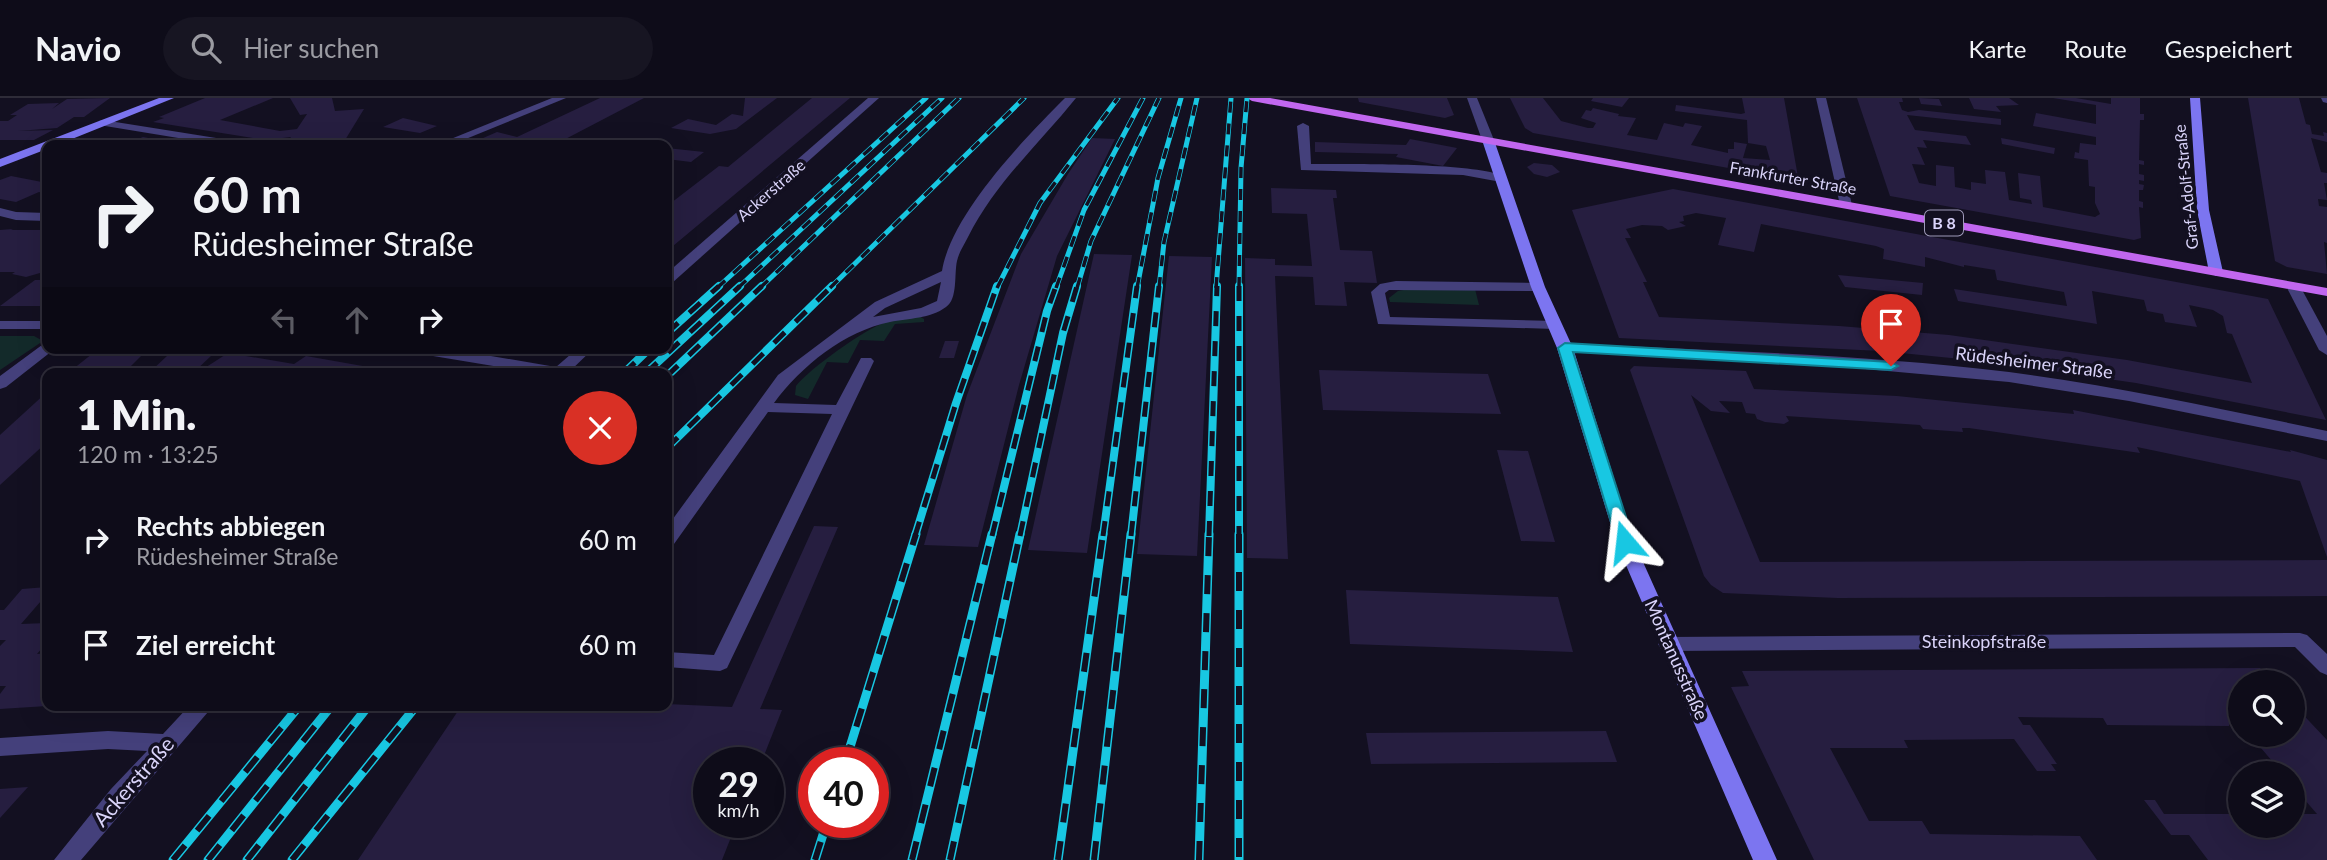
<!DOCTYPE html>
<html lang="de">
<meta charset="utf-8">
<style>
:root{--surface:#0e0c19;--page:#171522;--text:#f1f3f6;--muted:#9b9ba2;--line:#2e2c38}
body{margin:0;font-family:Lato,sans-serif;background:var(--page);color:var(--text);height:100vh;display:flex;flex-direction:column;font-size:26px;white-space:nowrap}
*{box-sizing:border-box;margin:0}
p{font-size:23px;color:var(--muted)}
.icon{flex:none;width:38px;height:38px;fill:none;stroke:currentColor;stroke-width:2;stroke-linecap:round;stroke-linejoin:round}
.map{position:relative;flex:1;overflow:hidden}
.sheet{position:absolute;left:42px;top:270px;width:630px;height:343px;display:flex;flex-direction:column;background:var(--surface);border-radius:14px;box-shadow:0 7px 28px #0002,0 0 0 2px var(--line)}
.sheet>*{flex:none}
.banner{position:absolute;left:42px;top:42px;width:630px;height:214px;border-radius:14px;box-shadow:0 7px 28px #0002,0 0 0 2px var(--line);background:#0e0c19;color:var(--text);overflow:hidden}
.buttons{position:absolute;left:2228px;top:572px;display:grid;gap:14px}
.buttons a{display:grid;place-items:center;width:77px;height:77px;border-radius:50%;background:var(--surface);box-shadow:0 7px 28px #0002,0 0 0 2px var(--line);font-size:35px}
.speed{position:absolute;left:693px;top:649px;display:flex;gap:14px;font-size:35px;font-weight:700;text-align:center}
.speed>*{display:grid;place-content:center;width:91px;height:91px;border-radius:50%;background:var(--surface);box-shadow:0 7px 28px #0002,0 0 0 2px var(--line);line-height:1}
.speed small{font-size:18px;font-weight:400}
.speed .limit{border:10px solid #d22;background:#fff;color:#111}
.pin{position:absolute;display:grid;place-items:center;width:60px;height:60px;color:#fff;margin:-72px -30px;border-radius:50% 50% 50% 0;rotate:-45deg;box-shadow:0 0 7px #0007}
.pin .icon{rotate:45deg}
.me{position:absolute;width:77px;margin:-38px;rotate:343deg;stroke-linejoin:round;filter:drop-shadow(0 0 5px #0008)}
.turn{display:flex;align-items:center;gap:24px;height:147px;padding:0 35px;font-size:32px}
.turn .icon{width:91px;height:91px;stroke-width:2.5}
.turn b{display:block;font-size:49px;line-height:60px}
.lanes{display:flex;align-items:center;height:66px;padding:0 35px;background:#0003;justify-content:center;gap:35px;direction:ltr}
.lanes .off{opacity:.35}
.round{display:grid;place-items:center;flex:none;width:74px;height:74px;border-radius:37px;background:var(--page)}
.summary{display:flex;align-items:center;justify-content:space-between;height:119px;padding:0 35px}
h1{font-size:42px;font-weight:800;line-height:52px}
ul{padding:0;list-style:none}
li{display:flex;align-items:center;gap:21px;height:105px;padding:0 35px}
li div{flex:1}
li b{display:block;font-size:26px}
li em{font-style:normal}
header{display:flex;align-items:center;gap:42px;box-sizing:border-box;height:98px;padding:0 35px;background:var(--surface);border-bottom:2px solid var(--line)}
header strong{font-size:33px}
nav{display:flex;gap:38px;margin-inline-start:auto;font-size:24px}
.search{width:490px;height:63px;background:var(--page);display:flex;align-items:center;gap:18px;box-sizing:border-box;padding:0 24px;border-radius:38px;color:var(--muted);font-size:26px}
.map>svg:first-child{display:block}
.green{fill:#132a2a}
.building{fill:#261e40;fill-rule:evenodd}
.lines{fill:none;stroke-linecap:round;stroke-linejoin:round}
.lane{fill:#44407b;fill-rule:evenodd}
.street{fill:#44407b;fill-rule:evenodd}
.secondary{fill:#7c75f0;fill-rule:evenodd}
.primary{fill:#c167ef;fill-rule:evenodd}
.rail-far2-casing{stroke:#18c7e2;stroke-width:5}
.rail-far1-casing{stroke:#18c7e2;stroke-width:8}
.rail-casing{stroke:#18c7e2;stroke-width:9}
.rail-far2{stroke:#131021;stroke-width:3.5;stroke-dasharray:11;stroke-linecap:butt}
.rail-far1{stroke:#131021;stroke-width:5;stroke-dasharray:15;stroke-linecap:butt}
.rail{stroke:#131021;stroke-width:6;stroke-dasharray:19;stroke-linecap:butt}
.route{fill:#18c7e2;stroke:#108193;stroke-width:2}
.labels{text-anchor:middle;stroke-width:7;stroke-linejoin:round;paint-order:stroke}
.far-street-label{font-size:16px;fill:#dad4fa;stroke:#131021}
.shield{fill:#131021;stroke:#9e99b9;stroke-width:2}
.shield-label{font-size:16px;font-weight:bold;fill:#dad4fa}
.street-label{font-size:18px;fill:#dad4fa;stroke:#131021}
.near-street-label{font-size:21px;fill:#dad4fa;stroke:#131021}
</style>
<header>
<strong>Navio</strong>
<div class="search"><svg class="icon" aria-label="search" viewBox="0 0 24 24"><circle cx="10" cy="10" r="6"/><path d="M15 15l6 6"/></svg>Hier suchen</div>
<nav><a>Karte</a><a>Route</a><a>Gespeichert</a></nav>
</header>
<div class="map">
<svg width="2327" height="762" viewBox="0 0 2327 762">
<rect width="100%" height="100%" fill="#131021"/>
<g class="green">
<path d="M1409 191H1475L1479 207 1390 204 1389 200 1398 193Z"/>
<path d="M919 218 924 221V224L895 226 884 243 860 242 848 265 827 264 808 301 795 297 796 288C809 271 865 231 886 224 896 220 908 220 919 218Z"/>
<path d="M0 238H34L43 243 0 272Z"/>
</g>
<g class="building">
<path d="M110 0 84 19H74L57 30 18 33 53 32 34 42H0V23H8L17 17H10L28 6 59 5 52 11 67 1Z"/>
<path d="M205 0H273L220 22 280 33 297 31 307 16 300 17 290 0H332L335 13 364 11 342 47H285L291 39 266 42 153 24 164 20 159 19Z"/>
<path d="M600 0H644L554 47 531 42 521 47H467L497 34 517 39Z"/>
<path d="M745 0H777L736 31 710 36 671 30 688 21 716 27 732 16 743 18Z"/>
<path d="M812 0H850L667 153V108L719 68 728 69Z"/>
<path d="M1358 0H1447L1454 17 1445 20 1386 9 1359 4Z"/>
<path d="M1510 0H1543L1561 23 1588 30H1593L1596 25 1581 20 1586 12 1591 13 1593 10 1619 16 1618 18 1636 20 1627 37 1657 42 1664 25 1683 29 1685 25 1702 28 1691 47 1728 55V51H1734V44L1747 46 1743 60 1770 62 1766 48 1748 45 1747 22 1675 13 1676 7 1741 16 1745 15 1742 0H1784L1798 79 1790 81 1533 35 1525 30Z"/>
<path d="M1593 0H1629L1622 9 1591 3Z"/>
<path d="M1857 0H1902L1903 4H1899L1902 12 1908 14 1919 12 2001 21V27L1907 17 1915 32 1966 38 1971 47 1923 42 1927 50 1917 49 1925 67 1912 66 1919 85 1936 88V67L1954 69 1955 89 1971 92V84L1986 86 1985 72 2005 74 2009 102 2032 106 2031 102 2020 100 2018 75 2040 78 2043 109 2095 119 2100 116 2095 105V89L2089 88 2088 62 2074 60 2075 54 2079 55 2080 45 2096 47V39L2033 28 2036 15 2096 26V7L2053 0H2076L2111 6V0H2140V16H2144V22H2140L2139 62 2144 63V67L2139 66V76L2144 77V83L2139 82V86L2144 87 2143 92H2139V103L2143 104V110L2139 109 2141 140 2134 142 1890 98Z"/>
<path d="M1919 0 1939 1 1942 8 1921 6Z"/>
<path d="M1969 0H2009L2019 7 1996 8 2001 14 1974 11Z"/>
<path d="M2248 0H2299L2306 26 2310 27 2312 36 2324 38 2323 34 2327 35V44L2311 40 2321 74 2327 75V85H2324L2327 102 2318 101 2319 108 2327 109V145L2324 144 2327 176 2287 169 2275 163Z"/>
<path d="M403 20 437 28 420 35 383 29Z"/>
<path d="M143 39 175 45 170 47H123Z"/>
<path d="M1092 40 1115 41 1057 158 1019 287 978 449 924 447 967 297 1021 156 1068 76Z"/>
<path d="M2001 40 2055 50 2054 56 2002 46Z"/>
<path d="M1410 41 1457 50 1443 68 1396 59 1398 56 1315 54V44L1406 47Z"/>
<path d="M667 50 676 51 704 54 691 64 667 61Z"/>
<path d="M1534 65 1552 67 1560 74 1547 79 1534 76 1527 69Z"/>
<path d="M11 78 47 85V96L39 94 16 104 0 101V82Z"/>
<path d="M1271 90 1336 92 1337 100H1333L1340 152 1372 153 1377 185 1344 184 1347 208 1315 207 1313 179 1275 178 1288 461 1247 460 1245 160 1275 161V167L1312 168 1307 116 1272 115Z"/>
<path d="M1673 91 2268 201 2326 322 2136 285 1991 264 1881 253 1619 240 1572 112ZM1696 115 1726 120 1718 147 1754 154 1761 126 1876 148 1884 151 1883 161 1925 169V159L1964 169V167L1995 172 1997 182 2064 194 2067 208 1954 191 1958 203 2097 226 2092 193 2144 202 2147 213 2163 216 2165 224 2197 229 2189 207 2213 212 2223 218 2227 235 2232 236 2252 285 2127 262 1949 237 1839 228 1659 219 1643 184H1647L1625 140H1631L1626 131 1642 127 1662 128 1668 132 1686 128 1679 124 1684 123 1683 118Z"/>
<path d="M13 131 11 132H47V173L26 179 12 176 15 174H0V132Z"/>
<path d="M1094 156 1132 157 1087 455 1028 452Z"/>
<path d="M1169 158 1212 159 1197 458 1137 456Z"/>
<path d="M1838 177 1923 185 1922 197 1845 189Z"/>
<path d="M35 182H47V208H0Z"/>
<path d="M945 243H959L954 260H939Z"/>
<path d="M145 254 124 275H68L92 256Z"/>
<path d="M228 255 294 266 306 258 374 270 368 275H197Z"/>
<path d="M212 257 194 274H150L167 258Z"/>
<path d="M1634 268 1746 273 1754 291 1897 298 2074 316 2073 312 2291 354 2290 352 2327 362V459L2300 383 2137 349 2140 355 1969 330H1962L1963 334 1923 331 1920 327 1786 318 1789 323 1784 326 1765 324 1757 321 1755 316 1746 315 1742 304 1719 303 1730 315 1711 313 1691 297 1760 464 2327 462V498L1838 500 1723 495 1711 487 1704 478 1630 272Z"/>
<path d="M1319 272 1488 276 1501 316 1323 312Z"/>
<path d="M47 294V344L0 387V337Z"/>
<path d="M1497 352 1528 353 1555 444 1521 443Z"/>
<path d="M814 428 838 429 760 611 782 612 761 665H709V724H737L722 762H358L462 607 667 606 732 609Z"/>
<path d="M47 489V496L21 526 47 525V544L37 556 47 555V608L0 611V596L6 588H0V548L6 542H0V512H4L22 491Z"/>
<path d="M1346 492 1558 499 1573 554 1350 546Z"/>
<path d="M2260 570 2273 584H2240V623H2229V628L2107 627 2103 620 2018 619 2023 627H2030L2057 666H2051L2056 673H2037L2014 641 1904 642 1908 650H1830L1869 723H1922L1930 736 2080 738 2097 762H1814L1731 589 1749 588 1742 573Z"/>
<path d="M2292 605 2327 642V762H2208L2189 737H2171L2144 702H2155L2164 716H2240V728H2292V716H2317L2292 687V676H2283L2250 637H2292Z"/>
<path d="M1606 633 1617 664 1371 666 1366 635Z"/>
<path d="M28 689 0 720V691Z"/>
</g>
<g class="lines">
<g class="lane">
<path d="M1065 0H1076C1039 46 995 85 968 139 964 147 959 154 957 163 954 176 958 201 946 209 930 221 909 220 890 224 845 233 801 268 774 305L836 307 861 260H871L874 263 727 570 720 573 667 569V554L714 557 832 316 768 314 674 446 667 448V429L778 277 875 204 942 173C951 116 1025 40 1065 0ZM941 184 937 203 921 210 873 219 885 210Z"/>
<path d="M2321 0H2327V5L2323 4Z"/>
<path d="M103 22 235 43 241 46 221 47 99 27V23Z"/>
<path d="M1303 25 1309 28 1311 66C1345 66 1486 64 1507 80L1501 84 1463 77 1301 72 1297 28Z"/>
<path d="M0 110 16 114 47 115V123L16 122 0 118Z"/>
<path d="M1396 183 1538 185 1545 189 1538 193 1389 192 1385 195 1390 219 1555 223 1562 227 1555 231 1378 226 1371 194 1380 186Z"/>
</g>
<g class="street">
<path d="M552 0H566L451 47H436Z"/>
<path d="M868 0H879L672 185 667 186V175Z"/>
<path d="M1467 0H1477L1494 42 1492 44 1482 42Z"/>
<path d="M1816 0H1826L1852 107 1850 110H1842L1840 107Z"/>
<path d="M2293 184 2300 188 2327 238V257L2319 252 2286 188Z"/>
<rect x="0" y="223" width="47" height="8"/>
<path d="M1565 245C1713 253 1862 256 2009 274 2116 288 2222 311 2327 333V343L2129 303 2009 284 1843 269 1560 253 1557 250Z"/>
<path d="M47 246V250H54L52 253 6 289 0 291V278L42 247Z"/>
<path d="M408 250H444L556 269 578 250H594L568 275H536L415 255Z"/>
<path d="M2300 535 2307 537 2327 556V577L2320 574 2295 549 1668 553 1661 551 1658 546 1661 541 1668 539Z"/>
<path d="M190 607H214L81 762H54L111 691 147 653 108 651 0 658V640L108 633 163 636Z"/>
</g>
<g class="secondary">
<path d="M159 0H174L57 47H47V51L0 69V61Z"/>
<path d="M2190 0H2200L2209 112 2223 174 2216 178 2209 174 2197 112Z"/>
<path d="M1484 40 1494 42 1545 189 1573 250 1634 444 1777 762H1753L1616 444 1557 250 1531 189 1482 42Z"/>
</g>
<path class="primary" d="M1247 0H1270L2327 190V198L1252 3Z"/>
<g class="rail-far2-casing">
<g id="rail-far2">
<path d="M717 190 926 0"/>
<path d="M738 190 942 0"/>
<path d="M760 190 959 0"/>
<path d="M830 190 1024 0"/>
<path d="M997 190 1040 105 1118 0"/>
<path d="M1056 190 1084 112 1143 0"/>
<path d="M1077 190 1091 143 1159 0"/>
<path d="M1137 190 1158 80 1181 0"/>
<path d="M1159 190 1164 144 1197 0"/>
<path d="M1216 190 1231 0"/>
<path d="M1239 190 1241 70 1247 0"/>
</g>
</g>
<g class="rail-far1-casing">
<g id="rail-far1">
<path d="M1239 188V438"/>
<path d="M667 235 719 188"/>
<path d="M624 275 650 250"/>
<path d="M646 275 740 188"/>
<path d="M667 278 762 188"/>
<path d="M667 350 832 188"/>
<path d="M915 438 956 305 997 188"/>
<path d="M992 438 1047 213 1056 188"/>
<path d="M1020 438 1063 235 1077 188"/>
<path d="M1103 438 1137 188"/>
<path d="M1131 438 1159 188"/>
<path d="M1209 438 1217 188"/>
</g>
</g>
<g class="rail-casing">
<g id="rail">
<path d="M1239 436V762"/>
<path d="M845 665 916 436"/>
<path d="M173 762 300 607"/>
<path d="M208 762 332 607"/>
<path d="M247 762 369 607"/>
<path d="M292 762 417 607"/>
<path d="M815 762 827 724"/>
<path d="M912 762 992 436"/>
<path d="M950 762 1020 436"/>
<path d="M1058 762 1103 436"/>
<path d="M1094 762 1131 436"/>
<path d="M1199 762 1209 436"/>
</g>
</g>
<use href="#rail-far2" class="rail-far2"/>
<use href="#rail-far1" class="rail-far1"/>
<use href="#rail" class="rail"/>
</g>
<path class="route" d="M1565 245 1891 264 1898 268 1891 272 1573 254 1634 444 1625 450 1617 444 1558 250Z"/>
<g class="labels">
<g class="far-street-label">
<text transform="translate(1793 80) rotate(10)" y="6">Frankfurter Straße</text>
<text transform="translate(2186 89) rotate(-96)" y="6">Graf-Adolf-Straße</text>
<text transform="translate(771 92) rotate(-41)" y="6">Ackerstraße</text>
</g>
<rect class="shield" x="1925" y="112.5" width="38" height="25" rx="5"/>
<g class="shield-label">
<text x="1944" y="131">B 8</text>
</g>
<g class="street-label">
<text transform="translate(2034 265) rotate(7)" y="6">Rüdesheimer Straße</text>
<text x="1984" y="550">Steinkopfstraße</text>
<text transform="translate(1676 562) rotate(66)" y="6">Montanusstraße</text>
</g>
<g class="near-street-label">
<text transform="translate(134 684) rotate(-49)" y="7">Ackerstraße</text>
</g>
</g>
</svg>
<div class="buttons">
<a><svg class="icon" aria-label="search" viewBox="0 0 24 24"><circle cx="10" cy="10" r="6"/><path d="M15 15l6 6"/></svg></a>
<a><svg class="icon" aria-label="layers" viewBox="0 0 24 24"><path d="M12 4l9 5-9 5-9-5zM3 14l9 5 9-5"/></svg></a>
</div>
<div class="speed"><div>29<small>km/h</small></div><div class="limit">40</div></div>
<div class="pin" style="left:1891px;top:268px;background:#d93025"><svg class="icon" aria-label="arrive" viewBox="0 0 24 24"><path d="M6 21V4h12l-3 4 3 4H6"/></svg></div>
<svg class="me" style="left:1625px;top:444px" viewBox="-20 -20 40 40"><path d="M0-17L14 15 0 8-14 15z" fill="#18c7e2" stroke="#fff" stroke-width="4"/></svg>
<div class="banner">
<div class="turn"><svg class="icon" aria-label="right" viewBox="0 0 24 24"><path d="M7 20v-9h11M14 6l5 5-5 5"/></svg><div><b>60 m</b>Rüdesheimer Straße</div></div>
<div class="lanes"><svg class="icon off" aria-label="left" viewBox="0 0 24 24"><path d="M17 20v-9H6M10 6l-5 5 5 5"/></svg><svg class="icon off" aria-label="ahead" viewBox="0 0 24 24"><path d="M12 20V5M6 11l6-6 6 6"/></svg><svg class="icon" aria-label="right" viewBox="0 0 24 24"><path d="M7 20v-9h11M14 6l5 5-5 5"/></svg></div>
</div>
<section class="sheet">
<div class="summary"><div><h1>1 Min.</h1><p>120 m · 13:25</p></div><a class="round" style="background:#d93025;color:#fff"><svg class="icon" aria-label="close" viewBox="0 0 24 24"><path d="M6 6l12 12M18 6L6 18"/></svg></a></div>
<ul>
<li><svg class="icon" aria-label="right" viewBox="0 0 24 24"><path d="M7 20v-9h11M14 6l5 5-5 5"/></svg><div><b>Rechts abbiegen</b><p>Rüdesheimer Straße</p></div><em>60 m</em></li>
<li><svg class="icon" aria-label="arrive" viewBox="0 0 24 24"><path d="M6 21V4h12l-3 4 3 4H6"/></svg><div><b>Ziel erreicht</b></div><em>60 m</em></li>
</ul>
</section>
</div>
